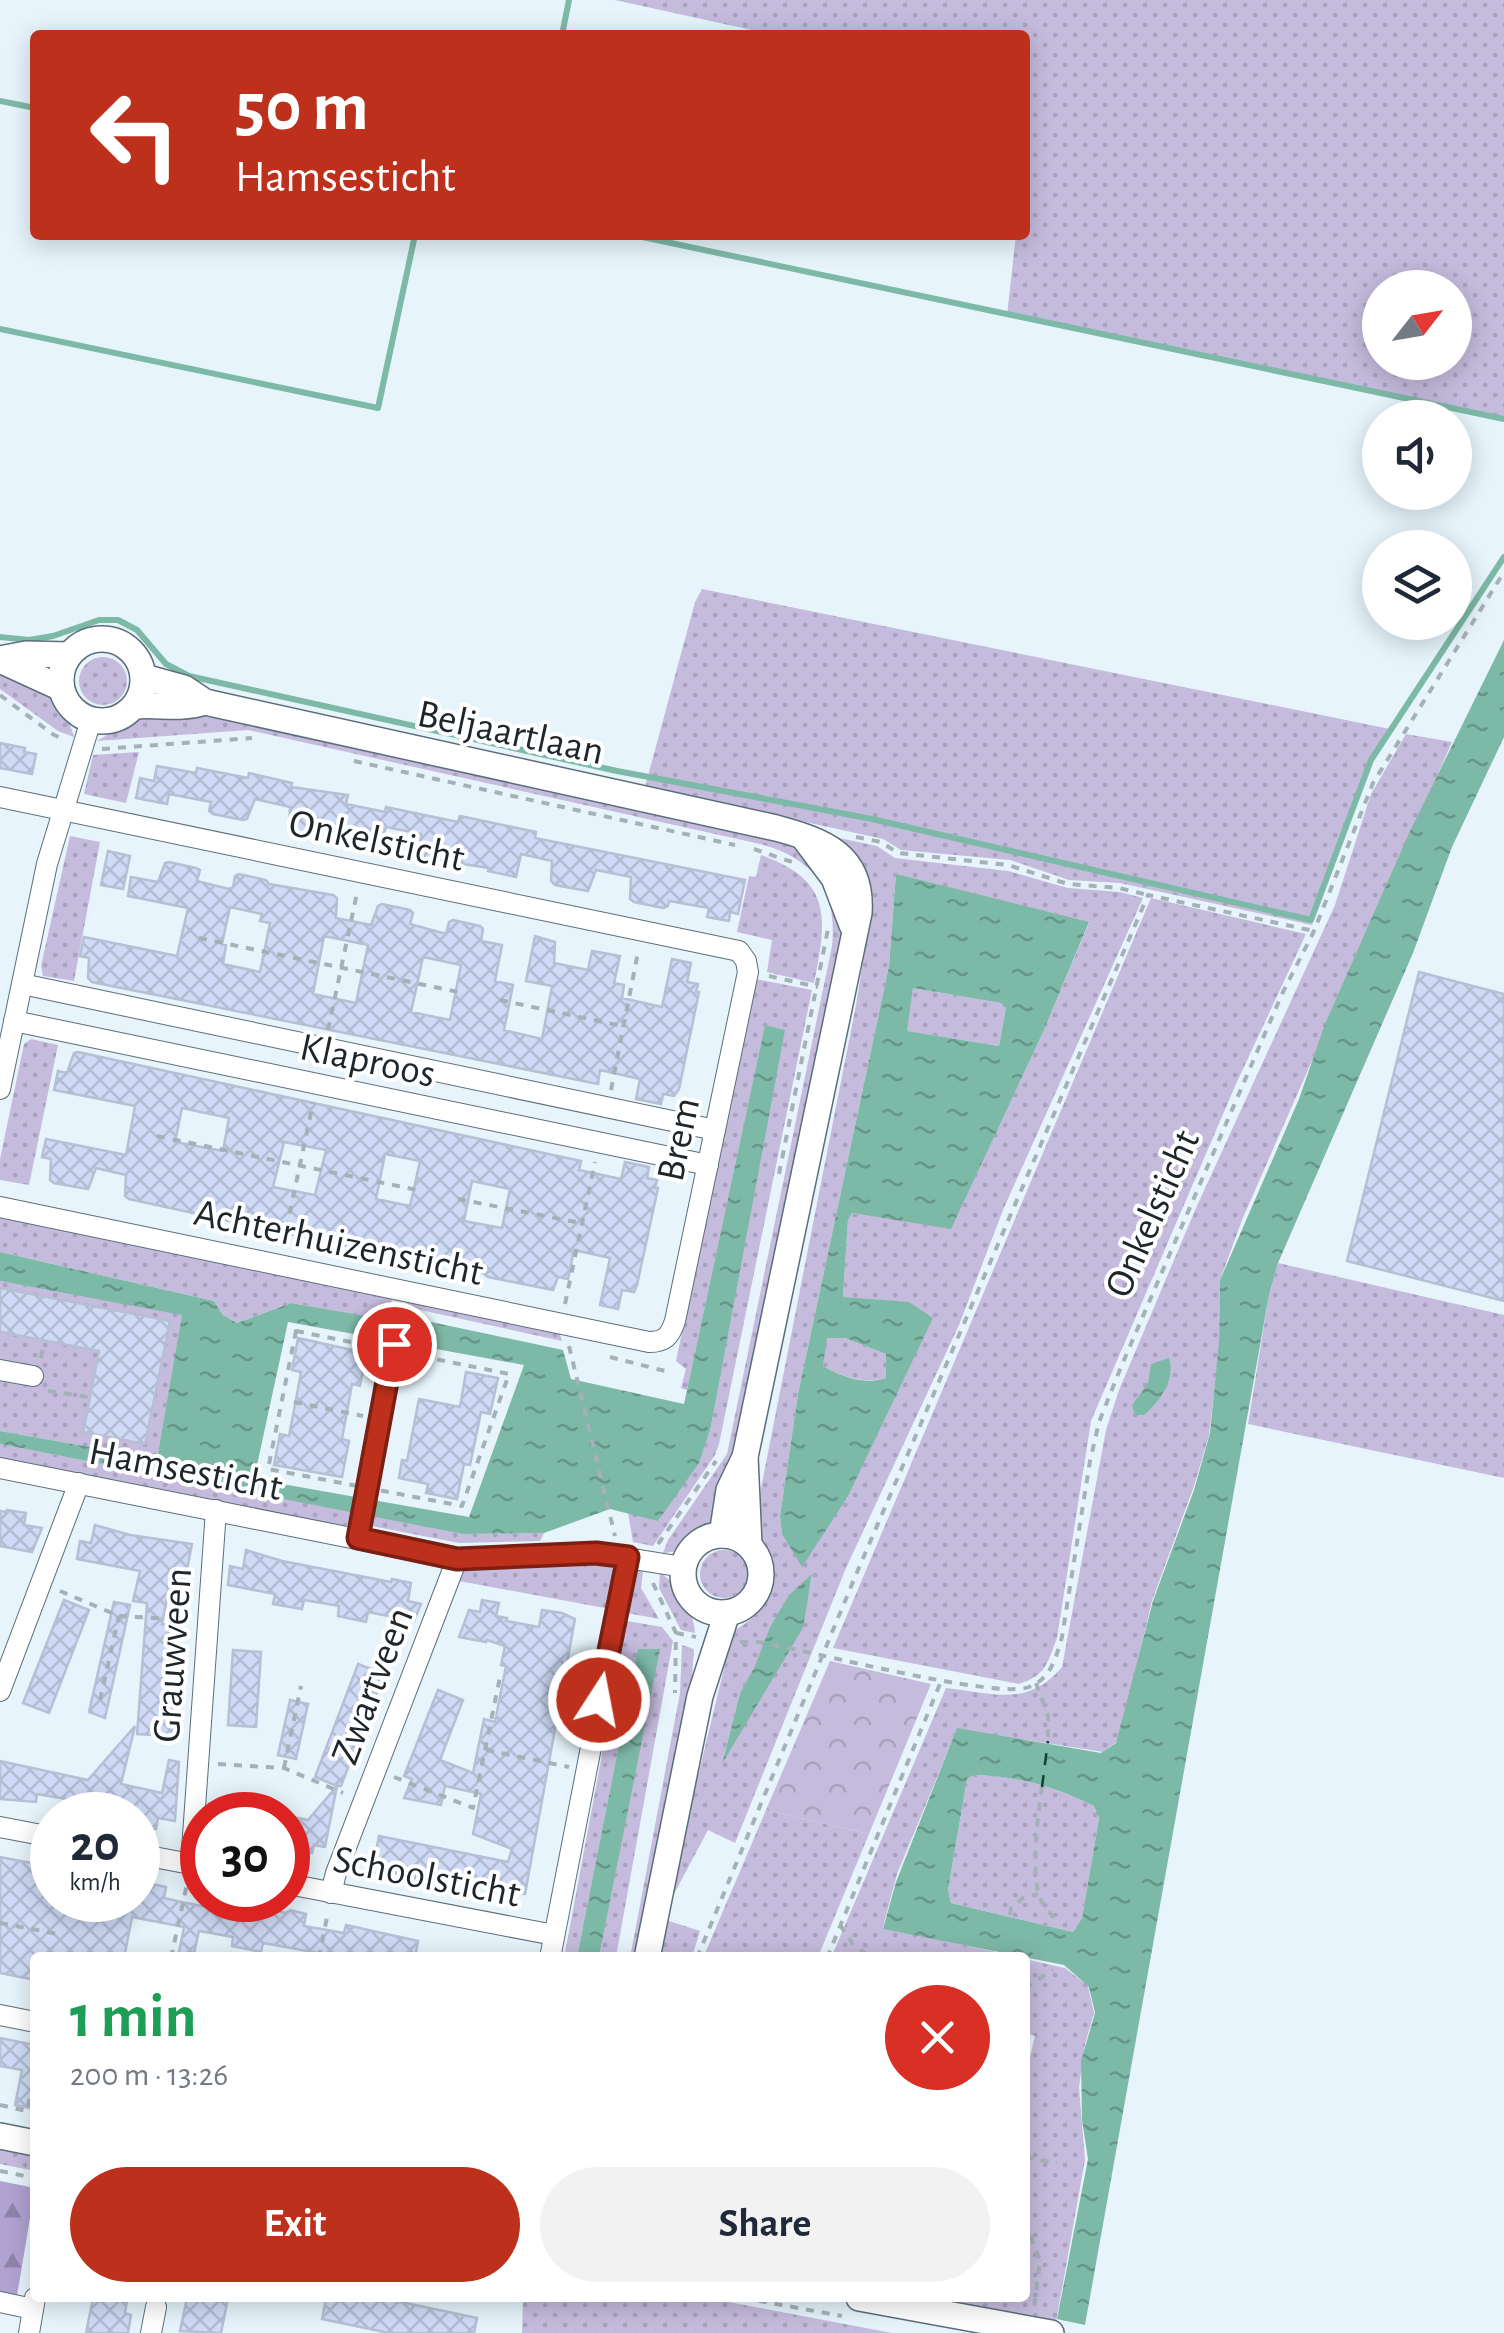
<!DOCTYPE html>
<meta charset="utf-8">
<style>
:root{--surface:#fff;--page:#f2f2f3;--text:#1f2937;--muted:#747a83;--accent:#bc301c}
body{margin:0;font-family:"Alegreya Sans",sans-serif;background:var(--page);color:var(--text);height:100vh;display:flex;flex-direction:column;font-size:38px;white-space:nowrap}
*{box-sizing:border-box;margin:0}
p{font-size:32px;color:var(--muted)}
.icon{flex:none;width:55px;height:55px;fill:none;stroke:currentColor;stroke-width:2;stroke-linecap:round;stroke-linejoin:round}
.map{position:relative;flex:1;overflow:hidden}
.details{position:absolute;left:30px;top:1952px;width:1000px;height:350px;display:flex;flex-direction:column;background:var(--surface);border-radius:10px;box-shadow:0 5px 25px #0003}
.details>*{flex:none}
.hud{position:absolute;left:30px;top:30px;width:1000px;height:210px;border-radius:10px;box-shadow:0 5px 25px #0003;background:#bc301c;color:#fff;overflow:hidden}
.needle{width:65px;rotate:59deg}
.fabs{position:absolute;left:1362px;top:270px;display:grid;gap:20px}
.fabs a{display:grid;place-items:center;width:110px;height:110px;border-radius:50%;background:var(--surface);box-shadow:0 5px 25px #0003;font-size:50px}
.speed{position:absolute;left:30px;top:1792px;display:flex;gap:20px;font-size:50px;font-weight:700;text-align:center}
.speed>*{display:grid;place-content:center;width:130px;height:130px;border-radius:50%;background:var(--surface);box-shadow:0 5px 25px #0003;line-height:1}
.speed small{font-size:25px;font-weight:400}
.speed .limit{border:15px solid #d22;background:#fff;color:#111}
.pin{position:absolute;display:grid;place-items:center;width:85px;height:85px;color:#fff;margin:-42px;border:5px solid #fff;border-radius:50%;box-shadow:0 2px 10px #0007}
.me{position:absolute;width:110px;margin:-55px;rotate:11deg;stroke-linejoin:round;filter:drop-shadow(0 0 8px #0008)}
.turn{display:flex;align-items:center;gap:35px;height:210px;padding:0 40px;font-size:45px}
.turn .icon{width:130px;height:130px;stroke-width:2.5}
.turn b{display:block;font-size:70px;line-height:85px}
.round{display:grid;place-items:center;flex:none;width:105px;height:105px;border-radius:52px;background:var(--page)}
.overview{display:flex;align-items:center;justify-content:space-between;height:170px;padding:0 40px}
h1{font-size:60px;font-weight:700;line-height:75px;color:#1e9e55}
.button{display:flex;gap:20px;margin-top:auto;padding:20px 40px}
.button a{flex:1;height:115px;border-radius:60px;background:var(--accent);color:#fff;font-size:40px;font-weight:700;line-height:115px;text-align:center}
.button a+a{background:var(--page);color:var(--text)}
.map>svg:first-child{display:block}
.grass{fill:url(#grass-dots);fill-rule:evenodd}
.forest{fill:url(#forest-firs)}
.park{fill:url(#park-crowns)}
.water{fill:url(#water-ripples);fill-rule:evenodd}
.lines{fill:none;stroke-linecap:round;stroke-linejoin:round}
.stream{stroke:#7db9a7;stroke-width:6}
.ferry{stroke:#0d4236;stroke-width:2.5;stroke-dasharray:12 10;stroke-linecap:butt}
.building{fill:url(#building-cross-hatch);stroke:#b6bfd3;stroke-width:2.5;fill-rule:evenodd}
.minor-casing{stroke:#5b6e7a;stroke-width:22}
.tertiary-casing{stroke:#5b6e7a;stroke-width:28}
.path{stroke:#a5b1b8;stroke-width:4;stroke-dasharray:8 8;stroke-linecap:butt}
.minor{stroke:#fff;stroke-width:20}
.tertiary{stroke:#fff;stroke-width:25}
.route-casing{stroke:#7a1f12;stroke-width:25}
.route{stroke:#bc301c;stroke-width:18}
.labels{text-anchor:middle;stroke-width:8;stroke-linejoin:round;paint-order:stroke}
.street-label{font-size:40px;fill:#1e262c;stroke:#fff}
</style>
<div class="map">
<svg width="1504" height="2333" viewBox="0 0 1504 2333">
<defs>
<pattern id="grass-dots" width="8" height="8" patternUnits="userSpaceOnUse" patternTransform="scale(2.5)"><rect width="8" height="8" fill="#c5bbdd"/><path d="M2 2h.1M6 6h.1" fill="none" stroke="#a9a1be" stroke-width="1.8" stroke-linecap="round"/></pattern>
<pattern id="forest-firs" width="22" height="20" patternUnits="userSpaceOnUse" patternTransform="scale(2.5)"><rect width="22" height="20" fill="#b0a2d1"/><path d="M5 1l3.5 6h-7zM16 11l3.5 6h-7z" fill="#8f84aa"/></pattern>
<pattern id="park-crowns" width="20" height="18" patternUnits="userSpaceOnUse" patternTransform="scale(2.5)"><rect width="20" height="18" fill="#c5bbdd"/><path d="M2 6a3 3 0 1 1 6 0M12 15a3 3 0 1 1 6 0" fill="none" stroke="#a9a1be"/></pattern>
<pattern id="water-ripples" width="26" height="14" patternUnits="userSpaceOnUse" patternTransform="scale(2.5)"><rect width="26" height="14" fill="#7db9a7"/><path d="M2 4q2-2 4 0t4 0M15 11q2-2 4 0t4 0" fill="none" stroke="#669688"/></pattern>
<pattern id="building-cross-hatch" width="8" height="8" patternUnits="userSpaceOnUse" patternTransform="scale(2.5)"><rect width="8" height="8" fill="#cfdbf6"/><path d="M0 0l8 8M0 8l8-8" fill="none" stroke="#b1bcd3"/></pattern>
</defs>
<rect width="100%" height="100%" fill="#e7f4fc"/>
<g class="grass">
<path d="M615 0H1504V419L1007 315 1016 235H1025V150L1030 102 1025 101V35H774ZM1380 288H1455V362H1380Z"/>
<path d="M702 589 1390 729 1358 790 1312 925 1120 883 1069 880 1010 860 901 850 883 839 645 787 695 602Z"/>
<circle cx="103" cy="681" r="24"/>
<path d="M0 672C40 688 61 691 74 737L58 731 0 689Z"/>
<path d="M155 711 248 722 778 839C816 858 839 894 842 936L729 1480 716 1524 680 1551 663 1553 668 1540 727 1454 832 946C838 890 813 858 760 844L248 730 97 741 144 713Z"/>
<path d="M1406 734 1452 742 1242 1220 1220 1280 1219 1350 1209 1435 1194 1486 1152 1601 1119 1740 1103 1752 957 1729 897 1874 883 1927 1019 1957 831 1958 946 1688C994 1693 1027 1708 1062 1667L1106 1430 1119 1390 1196 1208 1335 905 1371 794Z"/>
<path d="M139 752 126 803 84 794 93 755Z"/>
<path d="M70 836 100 842 74 981 43 976 41 966Z"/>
<path d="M830 836 877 846 895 858 1008 871 1068 888 1120 892 1143 898 1003 1210 959 1325 846 1568 735 1843 708 1830 666 1909 733 1631C779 1607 776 1570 753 1529L856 1005 869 925ZM896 875 1089 923 1044 1030 951 1228 852 1213 848 1220 843 1298 932 1319 782 1534 780 1516 798 1394 889 966ZM812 1576 802 1628 723 1760 740 1693Z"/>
<path d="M761 855C833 881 827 918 814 983L767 972 772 940 737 932 749 876 756 877Z"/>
<path d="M1151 898 1306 934 1236 1084 1091 1421 1057 1638C1047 1663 1047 1675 1019 1684L833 1648Z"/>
<path d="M755 979 812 990 719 1444 715 1455 653 1546 633 1542 628 1513 659 1520 711 1426 784 1030 765 1026 687 1390 681 1388 686 1369 676 1361Z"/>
<path d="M913 988 1001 1003 1006 1006 999 1046 906 1031Z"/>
<path d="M31 1039 58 1045 29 1185 0 1180V1159L24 1044Z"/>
<path d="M0 1216 392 1298 388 1321 291 1303 237 1323 223 1315 214 1301 0 1252Z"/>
<path d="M1278 1263 1504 1315V1478L1248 1424 1269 1295Z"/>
<path d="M0 1281 183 1314 157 1459 0 1431Z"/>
<path d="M408 1300 559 1331 562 1341 407 1307Z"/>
<path d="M826 1338H845L886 1354V1378C864 1384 842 1377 823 1366Z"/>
<path d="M0 1444 355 1512 353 1521 344 1527 0 1459Z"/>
<path d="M372 1515 463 1534 544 1533 540 1541 459 1543 372 1526Z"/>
<circle cx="724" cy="1574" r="24"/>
<path d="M609 1563 616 1573 610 1609 459 1581 464 1571 495 1565Z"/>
<path d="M641 1568 643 1571 641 1588 659 1619 627 1613 635 1573Z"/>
<path d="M660 1572C679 1587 693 1609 695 1633L681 1630 659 1588Z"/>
<path d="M627 1621 662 1627 673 1641 616 1957H599L659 1649 638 1650 577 1957 564 1958Z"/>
<path d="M682 1645 694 1649 691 1690 639 1957 630 1958 680 1693Z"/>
<path d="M974 1775C1017 1776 1055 1787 1094 1806L1099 1818 1082 1918 1073 1932 951 1903 948 1890 967 1779Z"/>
<path d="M766 1810 869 1834 818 1957 703 1958Z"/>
<path d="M666 1920 700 1931 692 1957 658 1958Z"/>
<path d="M1025 1959 1065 1968 1088 1986 1094 2013 1085 2044 1079 2087 1085 2160 1056 2322 920 2298H1025V2077L1035 2036 1025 2033Z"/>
<path d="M0 2146 34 2155 35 2171 0 2164Z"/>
<path d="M523 2298H708L892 2333H522Z"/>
</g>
<path class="forest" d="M0 2181 35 2188 17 2296 0 2293Z"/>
<path class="park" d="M830 1661 931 1684 869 1834 766 1810Z"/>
<g class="water">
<path d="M1504 640V737L1452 847 1413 953 1278 1263 1269 1295 1085 2325 1057 2319 1088 2159 1082 2120 1081 2061 1095 2013 1089 1987 1064 1965 883 1929 896 1882 957 1728 1101 1753 1116 1743 1153 1601 1194 1490 1210 1433 1219 1342 1220 1280 1299 1099 1325 1024 1410 831ZM974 1775C1017 1776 1056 1787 1094 1806L1099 1818 1082 1918 1073 1932 951 1903 948 1890 967 1779Z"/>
<path d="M896 874 1089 922 1044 1030 951 1229 852 1213 848 1220 843 1297 909 1302 933 1318 848 1496 802 1567 782 1534 780 1516 798 1394 889 966ZM913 988 1001 1003 1006 1007 999 1046 907 1031ZM827 1338H845L886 1354V1378C864 1385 842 1377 823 1366Z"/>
<path d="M765 1025 785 1030 711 1426 699 1463 658 1521 610 1509 544 1533 463 1534 0 1444V1431L157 1459 182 1315 0 1281V1252L214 1301 223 1315 237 1323 291 1303 410 1324 412 1318 563 1350 571 1379 684 1404ZM288 1322 524 1365 469 1517 254 1479Z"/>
<path d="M1169 1358C1176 1380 1160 1401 1144 1415H1135L1132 1405 1148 1383 1151 1364Z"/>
<path d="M812 1574 803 1628 722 1764 740 1693 755 1666 770 1627 789 1595Z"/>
<path d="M638 1649H660L599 1957H577Z"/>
</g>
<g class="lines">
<g class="stream">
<path d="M562 35 569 0"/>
<path d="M0 101 35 108"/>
<path d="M633 235 1504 419"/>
<path d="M0 329 378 408 415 235"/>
<path d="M0 637 29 640 53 636 99 620H118L137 630 166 664 189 676 617 771 872 819 1311 920 1371 760 1504 557"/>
</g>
<path class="ferry" d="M1042 1787 1048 1741"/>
</g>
<g class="building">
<path d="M0 743 25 748 24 752 36 754 32 774 0 768Z"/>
<path d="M157 766 196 773 197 768 248 778 249 773 292 783 291 787 348 795 346 804 385 812 386 807 458 822 460 816 536 832 535 838 745 880 738 914 730 912 729 921 707 917 709 908 669 901 668 906 663 908 634 902 630 899 631 877 596 870 588 891 555 885 551 881 552 861 521 854 516 877 488 871 489 868 424 858 420 855 421 834 386 827 378 850 359 845 361 833 329 826 327 835 322 836 293 830 289 828 290 807 255 799 247 819 243 820 213 814 209 811 211 802 169 794 167 804 136 798 140 778 154 781Z"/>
<path d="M108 851 130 856 123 889 101 885Z"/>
<path d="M169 862 196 868 200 870 197 881 229 889 233 887 235 876 239 874 266 880 269 884 333 895 337 898 336 918 371 925 378 906 382 904 410 910 413 913 410 924 446 934 449 922 453 920 480 926 483 929 481 941 502 945 495 981 513 985 504 1030 542 1039 552 986 526 981 535 936 555 942 554 963 588 970 592 951 620 956 614 983 624 985 622 998 662 1007 672 959 691 963 687 982 698 984 696 992H699L679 1089 674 1096 663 1094 661 1104 636 1099 640 1079 600 1070 598 1084 92 982 88 978 89 958 80 956 84 937 177 956 188 908 128 896 131 877 158 882 165 863ZM230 907 262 914 260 921 270 923 260 972 223 964 226 945 222 944ZM324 936 368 945 356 1003 313 994ZM423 957 461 965 450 1020 411 1012Z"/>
<path d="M1419 972 1504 994V1301L1347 1261Z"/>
<path d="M78 1052 581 1161 579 1170 621 1179 625 1162 649 1167 647 1178 657 1180 655 1188H658L637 1285 634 1292 622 1290 618 1309 600 1305 610 1258 574 1250 568 1279 558 1277 553 1290 488 1277 481 1272 439 1263 437 1260 376 1247 372 1252 129 1199 125 1196 126 1175 96 1168 88 1189 54 1183 50 1180 51 1159 42 1157 46 1139 126 1155 135 1106 54 1090 58 1071 67 1073 74 1053ZM182 1108 229 1118 223 1151 175 1142ZM284 1142 326 1150 315 1195 273 1187ZM385 1154 420 1161 410 1206 376 1199ZM472 1181 510 1189 502 1228 464 1221Z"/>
<path d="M0 1288 170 1321 145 1444 83 1432 99 1351 0 1332Z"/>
<path d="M298 1338 366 1353 360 1386 352 1384 342 1439 349 1441 342 1477 274 1465 280 1434 289 1436 295 1405 301 1372 292 1370Z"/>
<path d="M466 1372 498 1378 490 1414 481 1412 470 1465 464 1464 457 1499 426 1493 428 1484 399 1478 402 1460 407 1461 419 1399 460 1407Z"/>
<path d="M7 1510 26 1513 24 1525 42 1528 32 1552 0 1546V1511L7 1512Z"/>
<path d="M95 1525 130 1535 192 1544 185 1580 171 1577 162 1624 179 1625 172 1736 137 1734 147 1603 133 1601 140 1571 77 1559 80 1541 91 1543Z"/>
<path d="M246 1550 282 1561 391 1582 392 1579 411 1583 408 1601 421 1604 414 1621 368 1612 366 1622 338 1616 339 1606 322 1603 304 1600 302 1609 273 1604 275 1594 228 1585 230 1566 243 1569Z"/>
<path d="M64 1600 89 1610 49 1713 23 1703Z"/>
<path d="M482 1600 499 1603 496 1616 507 1618 506 1621 539 1627 542 1610 562 1613 575 1619 525 1894 446 1876 445 1886 392 1872 391 1876 372 1872 379 1836 508 1862 512 1849 473 1834 481 1794 445 1786 441 1805 404 1798 412 1779 404 1776 438 1690 463 1700 440 1760 473 1773 484 1719 495 1722 506 1666 501 1665 505 1646 487 1640 486 1642 459 1637 469 1610 480 1612Z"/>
<path d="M114 1602 130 1605 105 1718 89 1712Z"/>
<path d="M233 1650 261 1652 256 1727 228 1725Z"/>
<path d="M358 1664 384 1674 341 1786H337L315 1777Z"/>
<path d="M290 1700 308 1704 296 1759 278 1755Z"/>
<path d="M135 1726 121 1784 162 1793 169 1760 179 1762 175 1821 158 1818 156 1829H153L152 1832 138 1829V1815H74L75 1810 70 1809 72 1800 37 1794 36 1802 0 1799V1761L88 1780Z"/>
<path d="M337 1786 325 1847 314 1845 312 1853 291 1849 292 1840 288 1839V1816L308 1820Z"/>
<path d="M0 1857 52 1867V1900H138V1884L146 1886 147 1883 166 1887 164 1898 186 1903 203 1906 204 1900H219L286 1913 290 1910 306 1914 304 1926 344 1933 346 1925 418 1941 415 1958H346L263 1943 261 1952 232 1946 233 1937 199 1931 193 1958H178L184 1927 132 1917 124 1958H35V1980L0 1973Z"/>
<path d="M0 2038 35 2045V2109L15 2105 22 2070 0 2066Z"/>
<path d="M93 2298 127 2301 125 2313 131 2315 128 2333H86Z"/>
<path d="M187 2298H228L221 2333 180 2331Z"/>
<path d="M326 2298H382L477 2318 474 2333H389L322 2319Z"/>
</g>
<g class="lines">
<g class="minor-casing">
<g id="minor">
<path d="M0 797 739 951 746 961 748 972 675 1321C670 1336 665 1342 649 1342L0 1207"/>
<path d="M22 984 715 1130"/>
<path d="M14 1021 708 1165"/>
<path d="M0 1089 47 864 91 720"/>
<path d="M0 1370 33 1376"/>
<path d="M0 1468 457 1559 596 1553 683 1567"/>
<path d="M358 1537 394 1345"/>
<path d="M0 1691 79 1483"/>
<path d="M0 1827 52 1837"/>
<path d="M138 1854 201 1866"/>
<path d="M191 1864 216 1510"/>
<path d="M288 1884 554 1935"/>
<path d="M331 1893 336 1873 457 1559"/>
<path d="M550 1958 628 1557"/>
<path d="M0 2015 35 2022"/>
<path d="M0 2302 33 2309"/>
<path d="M29 2333 35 2298"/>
<path d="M151 2333 156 2307"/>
</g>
</g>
<g class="tertiary-casing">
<g id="tertiary">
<circle cx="102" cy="680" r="41"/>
<path d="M0 659 26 654 69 655"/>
<path d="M0 660 61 688"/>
<path d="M144 677 184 688 205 702 776 828C824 841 863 855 859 913L745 1457 729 1490 722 1535"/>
<path d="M135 706C160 704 181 710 205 702"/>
<path d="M804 838 834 878 852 925"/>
<path d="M745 1457 749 1545"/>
<circle cx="722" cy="1574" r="39"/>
<path d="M647 1958 700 1696 727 1613"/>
<path d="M0 2136 35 2143"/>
<path d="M859 2298 1051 2333"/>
</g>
</g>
<g class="path">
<path d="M0 695 54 735 64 739"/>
<path d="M102 749 252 738"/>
<path d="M354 761 735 845"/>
<path d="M856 837 881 842 898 853 1008 865 1068 884 1119 888 1148 895"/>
<path d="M754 849 792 862"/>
<path d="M199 938 463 993"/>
<path d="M769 976 818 987"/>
<path d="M500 1000 622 1026"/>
<path d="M328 1030 357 893"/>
<path d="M611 1090 638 952"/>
<path d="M157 1136 422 1191"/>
<path d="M779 1174 828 929"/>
<path d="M458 1199 581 1223"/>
<path d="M283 1245 313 1103"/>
<path d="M565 1304 595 1162"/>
<path d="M296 1331 509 1374 462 1506 268 1469Z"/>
<path d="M569 1346 615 1536"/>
<path d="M610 1357 669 1372"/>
<path d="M41 1358 43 1346"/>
<path d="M48 1391 88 1397"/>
<path d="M294 1402 363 1416"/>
<path d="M658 1544 716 1461"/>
<path d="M653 1583 676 1633 675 1693"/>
<path d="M60 1591 119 1616 191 1620"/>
<path d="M676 1633 696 1637"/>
<path d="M740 1642H759C807 1650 995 1700 1029 1687 1051 1679 1056 1657 1062 1637L1090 1461 1099 1422 1121 1367 1282 994 1314 931 1373 783 1504 572"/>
<path d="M1036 1683 1048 1716V1741"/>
<path d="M100 1700 119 1616"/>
<path d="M486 1750 569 1767"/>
<path d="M218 1764 284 1768 343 1793"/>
<path d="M284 1768 301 1686"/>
<path d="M394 1777 473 1808 500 1677"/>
<path d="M1042 1787C1038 1811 1030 1880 1041 1900 1044 1907 1051 1914 1056 1920"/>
<path d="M1010 1915 1011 1908 1023 1898 1038 1894"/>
<path d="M0 1923 58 1934"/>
<path d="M840 1925 853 1944 871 1958"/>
<path d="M171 1958 187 1884"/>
<path d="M319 1958 328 1912"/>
<path d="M697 1958 855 1577 1148 895 1314 931"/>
<path d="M827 1958 942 1679"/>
<path d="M1025 1988 1053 1970"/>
<path d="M1025 2053V2057"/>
<path d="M0 2105 27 2111 35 2073"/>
<path d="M1025 2157 1057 2163"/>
<path d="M0 2171 35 2178"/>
<path d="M1025 2221 1040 2261 1034 2308"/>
<path d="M743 2298 842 2316"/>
</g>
<use href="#minor" class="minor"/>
<use href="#tertiary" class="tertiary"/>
</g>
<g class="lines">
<g class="route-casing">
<path id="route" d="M394 1344 358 1538 457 1559 596 1553 628 1557 599 1700"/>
</g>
<use href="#route" class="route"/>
</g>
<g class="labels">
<g class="street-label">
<text transform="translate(511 731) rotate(12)" y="14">Beljaartlaan</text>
<text transform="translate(377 839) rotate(12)" y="14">Onkelsticht</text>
<text transform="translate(368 1059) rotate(12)" y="14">Klaproos</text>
<text transform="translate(677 1139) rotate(-78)" y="14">Brem</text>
<text transform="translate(1151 1213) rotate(-66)" y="14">Onkelsticht</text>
<text transform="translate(339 1241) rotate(12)" y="14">Achterhuizensticht</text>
<text transform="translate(186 1468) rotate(11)" y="14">Hamsesticht</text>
<text transform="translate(171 1655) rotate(-86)" y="14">Grauwveen</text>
<text transform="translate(371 1685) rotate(-69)" y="14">Zwartveen</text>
<text transform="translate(427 1875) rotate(11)" y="14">Schoolsticht</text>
</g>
</g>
</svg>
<div class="fabs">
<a><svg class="needle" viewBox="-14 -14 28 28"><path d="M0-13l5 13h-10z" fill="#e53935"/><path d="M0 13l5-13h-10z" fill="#747a83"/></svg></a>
<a><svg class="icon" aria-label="sound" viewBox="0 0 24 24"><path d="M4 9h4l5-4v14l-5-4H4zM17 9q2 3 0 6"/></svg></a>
<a><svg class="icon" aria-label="layers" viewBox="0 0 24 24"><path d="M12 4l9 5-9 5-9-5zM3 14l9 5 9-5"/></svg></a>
</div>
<div class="speed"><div>20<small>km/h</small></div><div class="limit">30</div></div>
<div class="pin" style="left:394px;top:1344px;background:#d93025"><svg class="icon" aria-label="arrive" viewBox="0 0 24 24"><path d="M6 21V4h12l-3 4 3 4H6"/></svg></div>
<svg class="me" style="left:599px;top:1700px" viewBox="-20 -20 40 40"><circle r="17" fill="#bc301c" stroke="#fff" stroke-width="3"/><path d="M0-11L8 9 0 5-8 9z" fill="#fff"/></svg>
<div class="hud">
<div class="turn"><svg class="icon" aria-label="left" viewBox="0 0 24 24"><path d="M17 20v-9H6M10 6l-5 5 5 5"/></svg><div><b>50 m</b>Hamsesticht</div></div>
</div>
<section class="details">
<div class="overview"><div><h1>1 min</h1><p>200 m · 13:26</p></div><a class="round" style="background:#d93025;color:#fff"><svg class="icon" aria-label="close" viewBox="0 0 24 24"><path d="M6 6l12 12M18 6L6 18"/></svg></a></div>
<div class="button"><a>Exit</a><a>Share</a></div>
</section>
</div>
